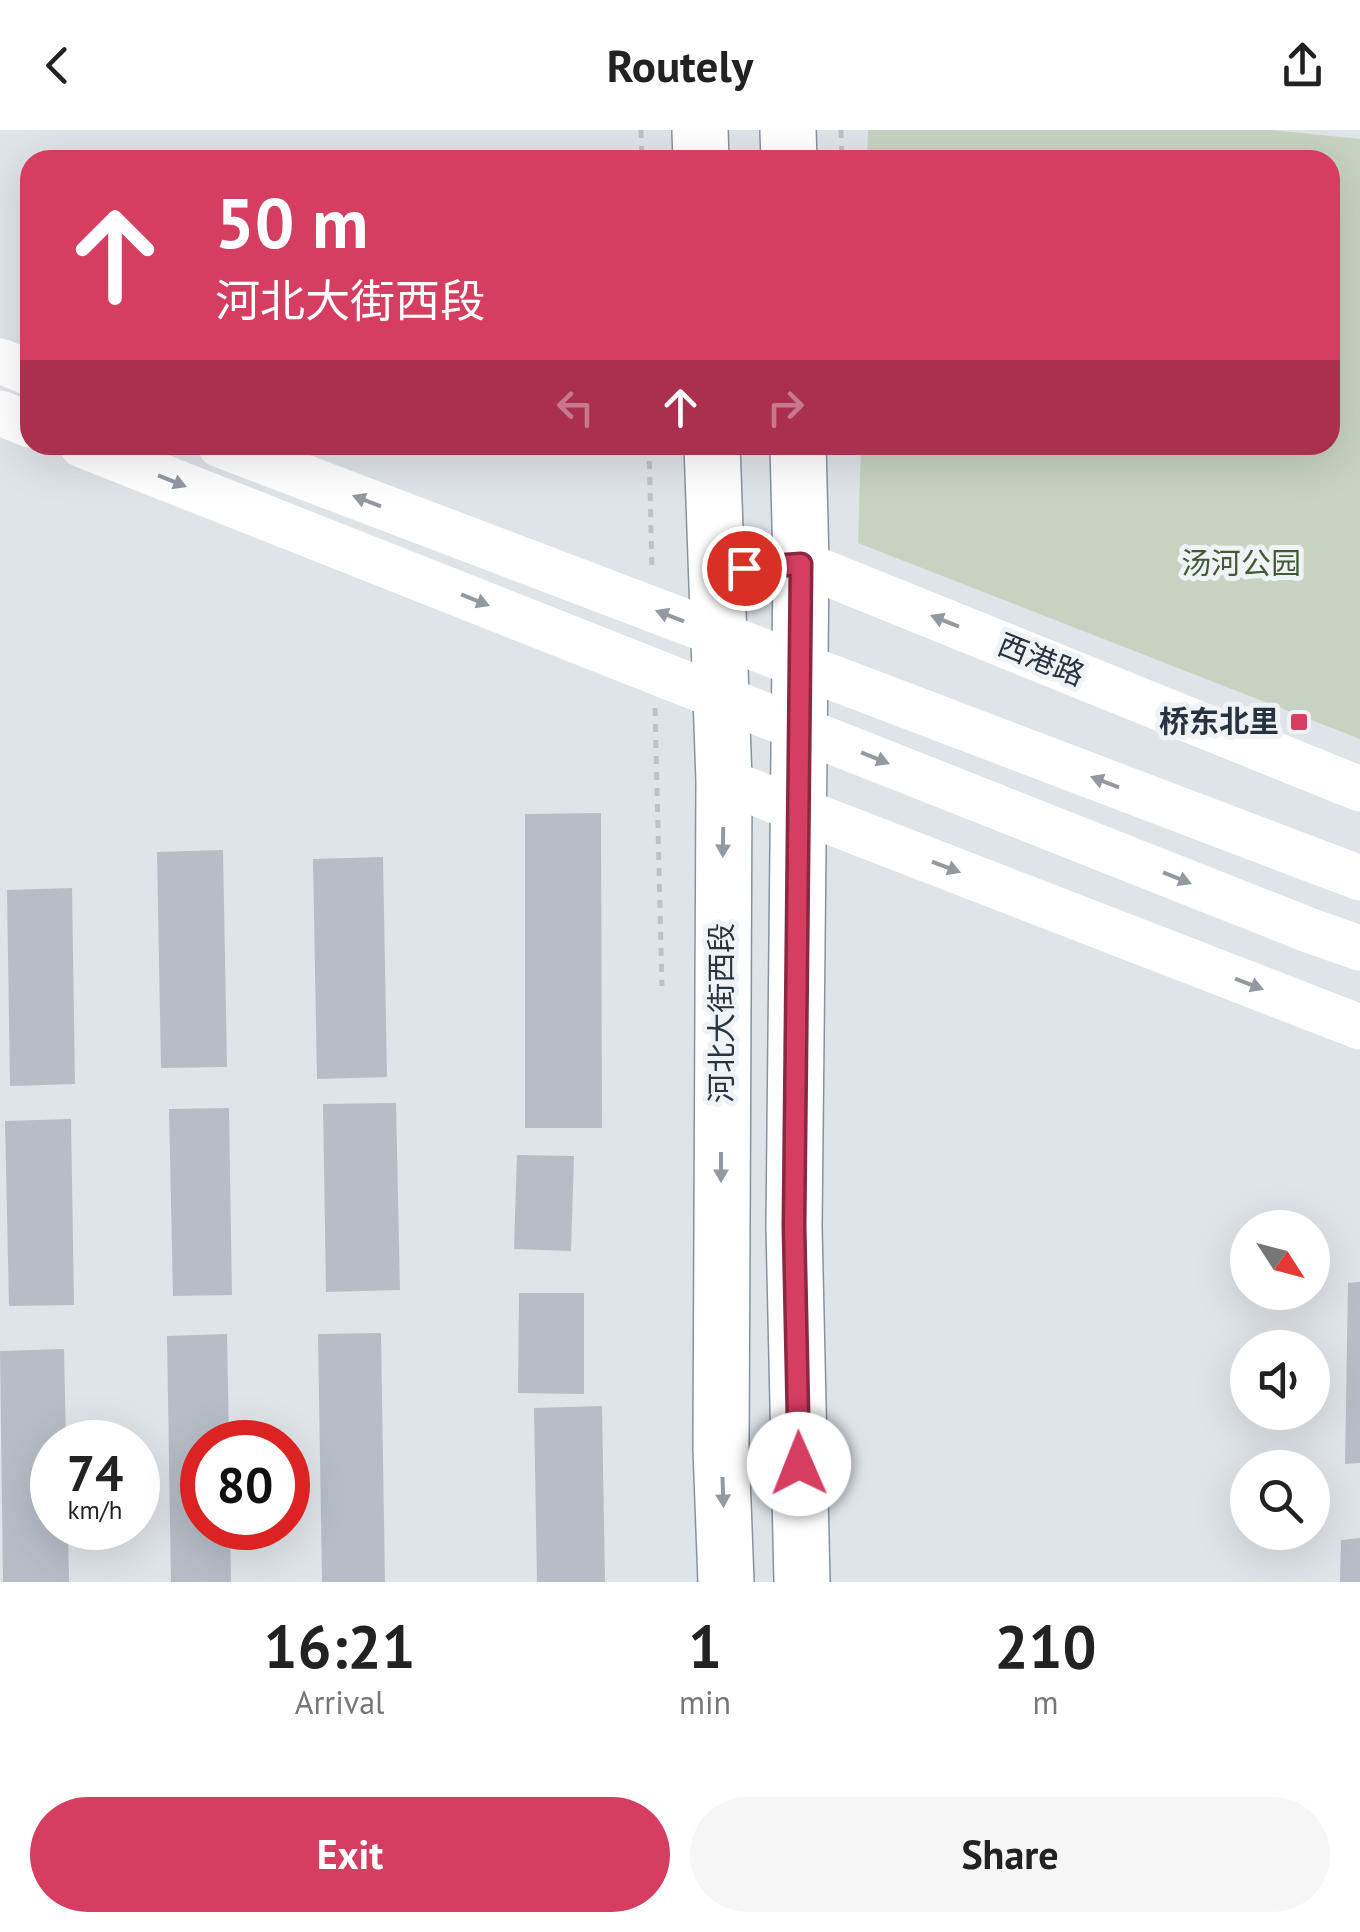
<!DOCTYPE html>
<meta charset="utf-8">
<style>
:root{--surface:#fff;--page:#f6f6f6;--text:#222;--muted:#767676;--accent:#d53d61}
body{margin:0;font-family:"PT Sans","Noto Sans SC",sans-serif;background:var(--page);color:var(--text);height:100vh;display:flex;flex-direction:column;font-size:38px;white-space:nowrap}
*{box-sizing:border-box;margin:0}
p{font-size:32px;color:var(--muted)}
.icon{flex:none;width:55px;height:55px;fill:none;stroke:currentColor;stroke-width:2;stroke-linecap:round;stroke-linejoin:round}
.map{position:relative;height:1452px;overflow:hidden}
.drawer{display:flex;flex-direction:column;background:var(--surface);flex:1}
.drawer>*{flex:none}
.top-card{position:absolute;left:20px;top:20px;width:1320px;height:305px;border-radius:30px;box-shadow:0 10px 40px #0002;background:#d53d61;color:#fff;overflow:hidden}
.needle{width:65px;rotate:126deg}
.buttons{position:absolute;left:1230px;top:1080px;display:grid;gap:20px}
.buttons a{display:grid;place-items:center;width:100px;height:100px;border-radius:50%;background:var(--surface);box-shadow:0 10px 40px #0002;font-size:50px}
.speed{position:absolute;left:30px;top:1290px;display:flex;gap:20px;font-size:50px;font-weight:700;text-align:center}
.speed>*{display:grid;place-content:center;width:130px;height:130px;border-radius:50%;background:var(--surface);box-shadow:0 10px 40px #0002;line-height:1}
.speed small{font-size:25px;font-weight:400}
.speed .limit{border:15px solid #d22;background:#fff;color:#111}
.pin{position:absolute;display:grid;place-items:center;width:85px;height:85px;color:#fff;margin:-42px;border:5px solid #fff;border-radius:50%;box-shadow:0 2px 10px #0007}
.me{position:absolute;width:110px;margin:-55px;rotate:359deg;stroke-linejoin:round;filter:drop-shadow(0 0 8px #0008)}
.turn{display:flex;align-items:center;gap:35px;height:210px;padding:0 30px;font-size:45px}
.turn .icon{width:130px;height:130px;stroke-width:2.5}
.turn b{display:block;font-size:70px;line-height:85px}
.lanes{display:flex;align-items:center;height:95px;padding:0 30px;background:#0003;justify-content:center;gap:50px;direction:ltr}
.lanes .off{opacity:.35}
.eta{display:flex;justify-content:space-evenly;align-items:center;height:170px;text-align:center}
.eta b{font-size:60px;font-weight:600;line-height:70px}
.cta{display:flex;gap:20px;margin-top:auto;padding:20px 30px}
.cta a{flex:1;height:115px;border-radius:60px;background:var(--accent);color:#fff;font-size:40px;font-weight:600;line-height:115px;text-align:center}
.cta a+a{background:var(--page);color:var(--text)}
header{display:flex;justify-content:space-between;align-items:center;height:130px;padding:0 30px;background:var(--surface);font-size:45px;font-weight:600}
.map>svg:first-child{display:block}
.green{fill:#c6d3c0}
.building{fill:#b6bdc6}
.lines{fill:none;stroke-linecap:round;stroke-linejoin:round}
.highway-casing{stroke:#8692a0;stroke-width:58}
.path{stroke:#bdc2c8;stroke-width:5;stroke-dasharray:8 8;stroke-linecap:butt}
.secondary{stroke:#fff;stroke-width:45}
.highway{stroke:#fff;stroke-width:55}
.secondary-bridge{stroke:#fff;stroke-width:45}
.oneway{fill:#9399a0}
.route-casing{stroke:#8a283f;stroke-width:25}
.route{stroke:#d53d61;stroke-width:18}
.poi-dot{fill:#d53d61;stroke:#eff3f6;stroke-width:4}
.labels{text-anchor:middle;stroke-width:10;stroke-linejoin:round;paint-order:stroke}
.park-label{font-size:30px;fill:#3f5d34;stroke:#eff3f6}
.street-label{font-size:30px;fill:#273341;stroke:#eff3f6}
.poi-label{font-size:30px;font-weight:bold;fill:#273341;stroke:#eff3f6;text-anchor:end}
</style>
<header><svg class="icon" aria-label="back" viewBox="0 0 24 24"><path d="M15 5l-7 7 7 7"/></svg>Routely<svg class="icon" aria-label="share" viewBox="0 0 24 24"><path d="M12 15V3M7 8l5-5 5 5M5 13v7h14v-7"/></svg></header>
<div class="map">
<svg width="1360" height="1452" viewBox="0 0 1360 1452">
<rect width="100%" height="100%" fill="#dfe4e9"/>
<path class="green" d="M868 0H1272L1360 9V609L858 413 861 315H1330V30H867Z"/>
<g class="building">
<path d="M601 683 602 998H525V684Z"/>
<path d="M223 720 227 937 161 938 157 722Z"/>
<path d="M383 727 387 947 317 949 313 729Z"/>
<path d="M72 758 75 954 10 956 7 760Z"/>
<path d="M396 973 400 1160 326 1162 323 974Z"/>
<path d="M229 978 232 1165 173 1166 169 979Z"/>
<path d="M71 989 74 1175 9 1176 5 991Z"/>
<path d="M517 1025 574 1026 571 1121 514 1119Z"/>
<path d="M1360 1152V1333L1345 1334 1348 1153Z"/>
<path d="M519 1163H584V1264L518 1263Z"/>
<path d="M381 1203 385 1452H322L318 1204Z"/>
<path d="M227 1204 229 1312H202V1398H230L231 1452H171L167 1206Z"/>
<path d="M64 1219 66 1312H52V1398H68L69 1452H3L0 1221Z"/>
<path d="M602 1276 605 1452H537L534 1278Z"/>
<path d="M1360 1408V1452H1340L1341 1410Z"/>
</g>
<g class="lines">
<g class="highway-casing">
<g id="highway">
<path d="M700 0 701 30"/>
<path d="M788 0 789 30"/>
<path d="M712 315 724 651 721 1319 726 1452"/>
<path d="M798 315 801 433 794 1097 802 1452"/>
</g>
</g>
<g class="path">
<path d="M641 0 642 30"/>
<path d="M841 0 842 30"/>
<path d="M649 315 652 442"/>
<path d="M655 578 662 856"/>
</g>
<g class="secondary">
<path d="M0 231 30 243"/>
<path d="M0 283 30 295"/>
<path d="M716 439 801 433 1360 659"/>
<path d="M724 651 1360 897"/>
</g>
<use href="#highway" class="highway"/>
<g class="secondary-bridge">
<path d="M82 315 1311 801 1360 818"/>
<path d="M220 315 1360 748"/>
</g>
</g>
<defs><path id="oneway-solid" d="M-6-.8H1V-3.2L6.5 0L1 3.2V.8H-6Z" transform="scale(2.5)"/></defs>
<g class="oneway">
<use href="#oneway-solid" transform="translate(172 351) rotate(22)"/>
<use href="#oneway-solid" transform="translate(367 371) rotate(-159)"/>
<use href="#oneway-solid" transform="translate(475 470) rotate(22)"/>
<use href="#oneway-solid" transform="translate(670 486) rotate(-159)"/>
<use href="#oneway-solid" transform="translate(945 491) rotate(-158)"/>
<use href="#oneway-solid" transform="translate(875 628) rotate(22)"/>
<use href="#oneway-solid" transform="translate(1105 652) rotate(-159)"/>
<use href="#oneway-solid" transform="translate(723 712) rotate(91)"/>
<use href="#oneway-solid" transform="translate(946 737) rotate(21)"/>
<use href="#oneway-solid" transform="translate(1177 748) rotate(22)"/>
<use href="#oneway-solid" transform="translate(1249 854) rotate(21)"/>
<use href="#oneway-solid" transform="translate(721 1037) rotate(90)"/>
<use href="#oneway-solid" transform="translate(723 1362) rotate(88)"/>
</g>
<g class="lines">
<g class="route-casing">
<path id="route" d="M744 438 801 434 794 1096 799 1334"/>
</g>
<use href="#route" class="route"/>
</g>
<rect class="poi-dot" x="1289" y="582" width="20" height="20" rx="5"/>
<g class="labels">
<g class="park-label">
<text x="1241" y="444">汤河公园</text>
</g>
<g class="street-label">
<text transform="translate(1041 530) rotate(22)" y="10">西港路</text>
<text transform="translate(722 883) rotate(-90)" y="10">河北大街西段</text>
</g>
<g class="poi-label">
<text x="1279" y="602">桥东北里</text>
</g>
</g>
</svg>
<div class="buttons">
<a><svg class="needle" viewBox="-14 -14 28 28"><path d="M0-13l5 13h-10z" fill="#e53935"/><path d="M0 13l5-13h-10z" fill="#767676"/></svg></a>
<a><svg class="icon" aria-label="sound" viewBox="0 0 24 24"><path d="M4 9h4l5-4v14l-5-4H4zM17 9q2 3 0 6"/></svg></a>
<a><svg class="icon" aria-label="search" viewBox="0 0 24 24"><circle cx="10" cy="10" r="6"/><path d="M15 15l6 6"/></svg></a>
</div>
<div class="speed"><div>74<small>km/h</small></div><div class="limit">80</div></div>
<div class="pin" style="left:744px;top:438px;background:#d93025"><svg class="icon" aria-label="arrive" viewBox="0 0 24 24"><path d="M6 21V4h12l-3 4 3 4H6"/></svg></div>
<svg class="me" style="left:799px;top:1334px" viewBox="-20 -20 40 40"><circle r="19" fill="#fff"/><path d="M0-13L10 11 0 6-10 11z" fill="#d53d61"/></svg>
<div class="top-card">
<div class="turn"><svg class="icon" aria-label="ahead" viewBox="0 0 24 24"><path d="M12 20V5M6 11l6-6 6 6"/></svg><div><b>50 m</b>河北大街西段</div></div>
<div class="lanes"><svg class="icon off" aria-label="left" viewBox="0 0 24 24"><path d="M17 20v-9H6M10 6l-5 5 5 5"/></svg><svg class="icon" aria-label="ahead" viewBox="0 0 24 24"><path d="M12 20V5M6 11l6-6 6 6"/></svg><svg class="icon off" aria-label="right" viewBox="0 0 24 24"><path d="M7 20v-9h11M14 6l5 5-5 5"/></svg></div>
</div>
</div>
<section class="drawer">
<div class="eta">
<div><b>16:21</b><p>Arrival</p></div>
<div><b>1</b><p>min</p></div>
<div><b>210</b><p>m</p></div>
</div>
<div class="cta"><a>Exit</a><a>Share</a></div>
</section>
